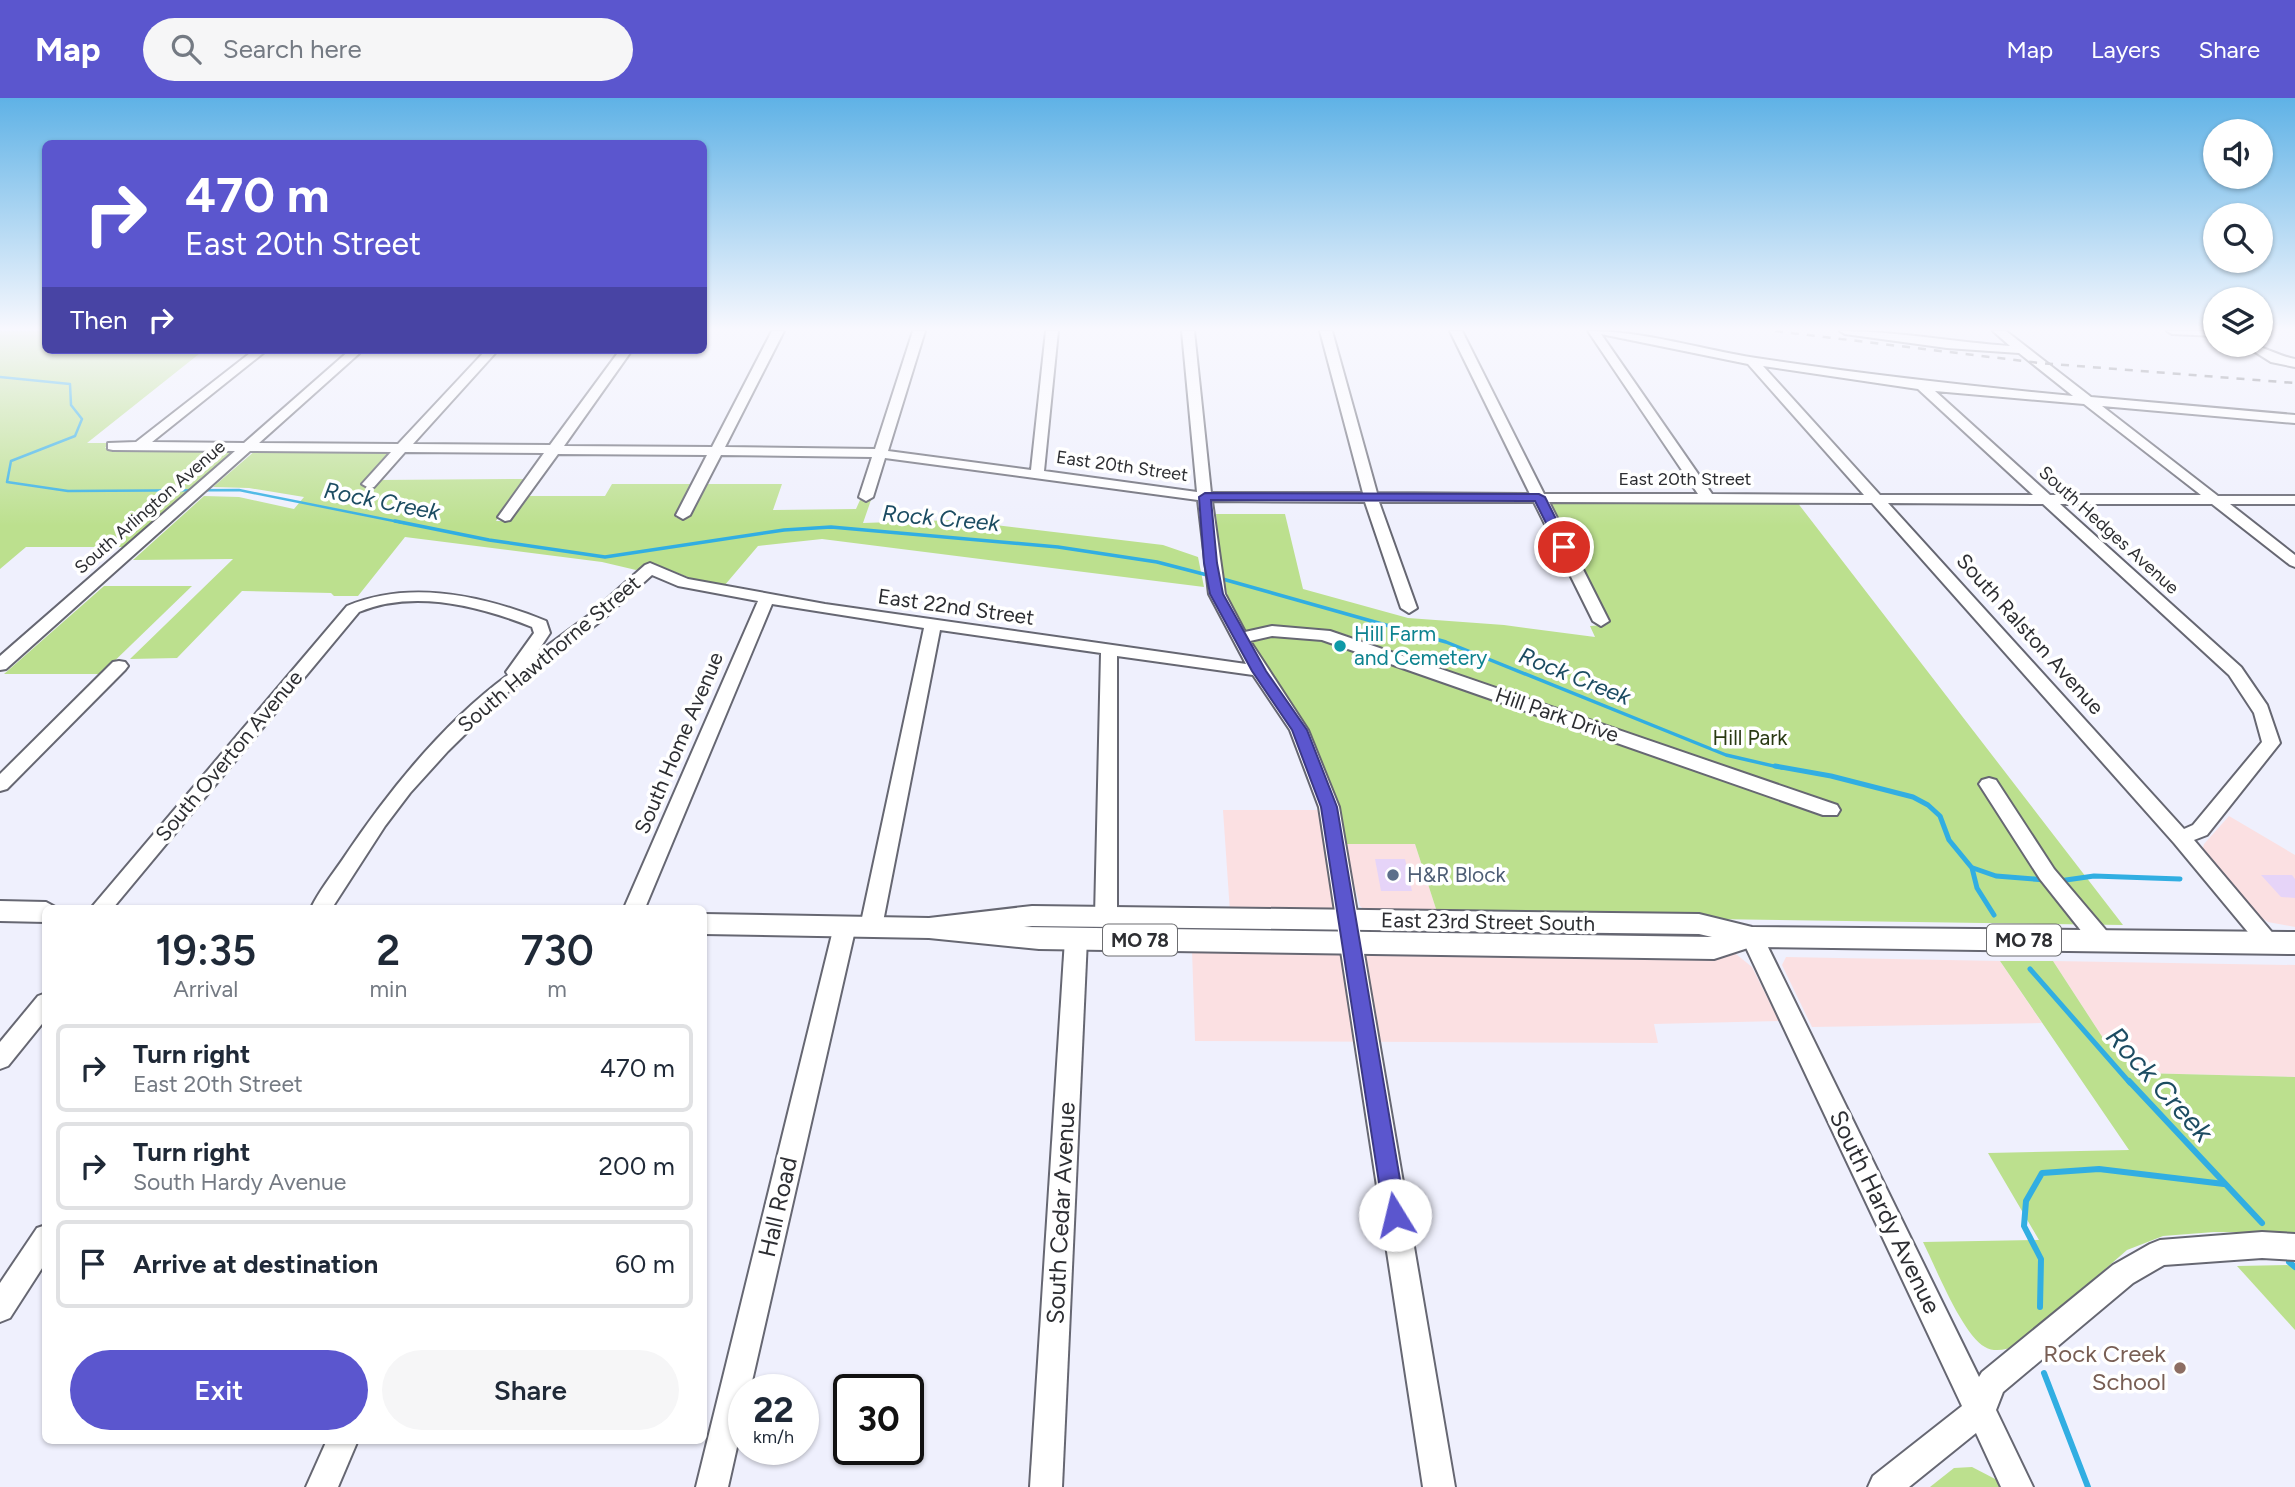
<!DOCTYPE html>
<style>
:root{--surface:#fff;--page:#f6f6f7;--text:#1f2937;--muted:#747a83;--line:#e0e1e3;--accent:#5b56ce}
body{margin:0;font-family:Figtree,sans-serif;background:var(--page);color:var(--text);height:100vh;display:flex;flex-direction:column;font-size:26px;white-space:nowrap}
*{box-sizing:border-box;margin:0}
p{font-size:23px;color:var(--muted)}
.icon{flex:none;width:38px;height:38px;fill:none;stroke:currentColor;stroke-width:2;stroke-linecap:round;stroke-linejoin:round}
.map{position:relative;flex:1;overflow:hidden}
.details{position:absolute;left:42px;top:807px;width:665px;height:539px;display:flex;flex-direction:column;background:var(--surface);border-radius:10px;box-shadow:0 2px 5px #0004}
.details>*{flex:none}
.guide{position:absolute;left:42px;top:42px;width:665px;height:214px;border-radius:10px;box-shadow:0 2px 5px #0004;background:#5b56ce;color:#fff;overflow:hidden}
.fabs{position:absolute;left:2203px;top:21px;display:grid;gap:14px}
.fabs a{display:grid;place-items:center;width:70px;height:70px;border-radius:50%;background:var(--surface);box-shadow:0 2px 5px #0004;font-size:35px}
.speed{position:absolute;left:728px;top:1276px;display:flex;gap:14px;font-size:35px;font-weight:700;text-align:center}
.speed>*{display:grid;place-content:center;width:91px;height:91px;border-radius:50%;background:var(--surface);box-shadow:0 2px 5px #0004;line-height:1}
.speed small{font-size:18px;font-weight:400}
.speed .limit{border:4px solid #111;border-radius:10px;background:#fff;color:#111}
.pin{position:absolute;display:grid;place-items:center;width:60px;height:60px;color:#fff;margin:-30px;border:4px solid #fff;border-radius:50%;box-shadow:0 2px 7px #0007}
.me{position:absolute;width:77px;margin:-38px;rotate:351deg;stroke-linejoin:round;filter:drop-shadow(0 0 5px #0008)}
.turn{display:flex;align-items:center;gap:24px;height:147px;padding:0 28px;font-size:32px}
.turn .icon{width:91px;height:91px;stroke-width:2.5}
.turn b{display:block;font-size:49px;line-height:60px}
.then{display:flex;align-items:center;height:66px;padding:0 28px;background:#0003;gap:14px;font-size:26px}
.eta{display:flex;justify-content:space-evenly;align-items:center;height:119px;text-align:center}
.eta b{font-size:42px;font-weight:600;line-height:49px}
.button{display:flex;gap:14px;margin-top:auto;padding:14px 28px}
.button a{flex:1;height:80px;border-radius:42px;background:var(--accent);color:#fff;font-size:28px;font-weight:600;line-height:80px;text-align:center}
.button a+a{background:var(--page);color:var(--text)}
ul{padding:0;list-style:none}
li{display:flex;align-items:center;gap:21px;height:88px;margin:0 14px 10px;padding:0 14px;border:4px solid var(--line);border-radius:10px}
li div{flex:1}
li b{display:block;font-size:26px}
li em{font-style:normal}
header{display:flex;align-items:center;gap:42px;box-sizing:border-box;height:98px;padding:0 35px;background:var(--accent);color:#fff}
header strong{font-size:33px}
nav{display:flex;gap:38px;margin-inline-start:auto;font-size:24px}
.search{width:490px;height:63px;background:var(--page);display:flex;align-items:center;gap:18px;box-sizing:border-box;padding:0 24px;border-radius:38px;color:var(--muted);font-size:26px}
.map>svg:first-child{display:block}
.commercial{fill:#fbe0e2}
.green{fill:#bce08e}
.lines{fill:none;stroke-linecap:round;stroke-linejoin:round}
.stream-far3{stroke:#31aee2;stroke-width:2.5}
.stream-far2{stroke:#31aee2;stroke-width:3.5}
.stream-far1{stroke:#31aee2;stroke-width:5}
.stream{stroke:#31aee2;stroke-width:6}
.building{fill:#e6d4f8}
.minor-casing{stroke:#666772;stroke-width:4}
.major-casing{stroke:#666772;stroke-width:4}
.minor{fill:#fff;fill-rule:evenodd}
.major{fill:#fff;fill-rule:evenodd}
.rail{stroke:#68696f;stroke-width:2.5;stroke-dasharray:8 8;stroke-linecap:butt}
.route{fill:#5b56ce;stroke:#3b3886;stroke-width:2}
.culture-dot{fill:#0f9aa8;stroke:#fff;stroke-width:2.5}
.service-dot{fill:#5c6f8a;stroke:#fff;stroke-width:2.5}
.education-dot{fill:#8d6e63;stroke:#fff;stroke-width:2.5}
.labels{text-anchor:middle;stroke-width:7;stroke-linejoin:round;paint-order:stroke}
.far-street-label{font-size:18px;fill:#2d2e32;stroke:#fff}
.shield{fill:#fff;stroke:#6c6d70;stroke-width:2}
.shield-label{font-size:19px;font-weight:bold;fill:#2d2e32}
.street-label{font-size:21px;fill:#2d2e32;stroke:#fff}
.culture-label{font-size:21px;fill:#0d838f;stroke:#fff;text-anchor:start}
.park-label{font-size:21px;fill:#293913;stroke:#fff}
.service-label{font-size:21px;fill:#4e5e75;stroke:#fff;text-anchor:start}
.water-label{font-size:23px;font-style:italic;fill:#1c4c62;stroke:#fff}
.near-street-label{font-size:24px;fill:#2d2e32;stroke:#fff}
.near-education-label{font-size:24px;fill:#785e54;stroke:#fff;text-anchor:end}
.near-water-label{font-size:28px;font-style:italic;fill:#1c4c62;stroke:#fff}
</style>
<header>
<strong>Map</strong>
<div class="search"><svg class="icon" aria-label="search" viewBox="0 0 24 24"><circle cx="10" cy="10" r="6"/><path d="M15 15l6 6"/></svg>Search here</div>
<nav><a>Map</a><a>Layers</a><a>Share</a></nav>
</header>
<div class="map">
<svg width="2295" height="1389" viewBox="0 0 2295 1389">
<rect width="100%" height="100%" fill="#eff0fd"/>
<g class="commercial">
<path d="M1223 712H1320L1336 812 1230 814Z"/>
<path d="M2229 718 2295 757V829L2268 824 2256 816 2202 753 2204 746Z"/>
<path d="M1343 746H1415L1438 817 1366 813 1360 808Z"/>
<path d="M1192 852 1736 856 1752 869 1779 923 1654 926 1658 945 1195 943Z"/>
<path d="M1786 859 2000 863 2042 925 1812 929 1782 867Z"/>
<path d="M2053 863 2295 867V979L2139 975 2103 940Z"/>
</g>
<g class="green">
<path d="M0 233H45L46 252H204L87 345H109L105 350 233 351 237 353 127 449H26L0 471Z"/>
<path d="M256 352H389L392 354 363 389H372L377 382 525 381 496 423H509L525 398H605L612 386H693L676 420 689 419 706 386H782L773 412 856 411 860 402H871L863 425 954 422 1163 447 1198 459 1204 489 822 441 758 448 724 488 690 480 653 465 636 472 602 464 405 439 358 498H334L331 495 242 493 177 560 130 561 233 461 133 462 204 398 239 399 294 411 304 399 249 390 213 389Z"/>
<path d="M1552 404H1797L2123 827 1438 817 1415 746H1343L1232 514 1220 468 1216 416H1285L1303 491 1408 520 1504 527 1595 539 1590 528 1607 527 1551 407Z"/>
<path d="M104 488H192L101 576H4Z"/>
<path d="M2000 863H2053L2103 940 2139 975 2295 979V1135L2214 1134 2163 1138 2127 1152 2017 1248C2007 1251 1995 1255 1985 1249 1962 1236 1936 1170 1923 1144L2039 1142 1988 1055 2129 1052Z"/>
<path d="M2295 1167V1232L2237 1168Z"/>
<path d="M1972 1369 2001 1384 2003 1389H1930L1954 1370Z"/>
</g>
<g class="lines">
<path class="stream-far3" d="M0 279 70 286 71 307 82 321 75 338 11 363 7 384 68 393 239 392 404 425"/>
<g class="stream-far2">
<path d="M395 423 489 442 605 459 784 432 831 429 1058 449 1157 464 1211 478"/>
<path d="M1219 480 1446 544 1726 657 1782 670"/>
</g>
<g class="stream-far1">
<path d="M1775 668 1831 678 1913 699 1928 707 1940 718 1949 742 1972 770 1977 790 1994 817"/>
<path d="M1973 770 1996 778 2046 782"/>
<path d="M2059 783 2094 778 2180 781"/>
<path d="M2030 871 2130 985"/>
</g>
<g class="stream">
<path d="M2129 983 2262 1125"/>
<path d="M2289 1164 2295 1169"/>
<path d="M2040 1209 2041 1161 2024 1128 2026 1103 2042 1075 2099 1071 2224 1086"/>
<path d="M2044 1275 2088 1389"/>
</g>
</g>
<g class="building">
<path d="M1375 761H1405L1412 793H1381Z"/>
<path d="M2261 777H2292L2295 781V800L2281 799Z"/>
</g>
<g class="lines">
<g class="minor-casing">
<g id="minor">
<path d="M772 233H784L725 349 875 351 913 233H925L888 353 1031 372 1046 233H1058L1044 373 1197 394 1182 233H1194L1211 395H1363L1320 233H1332L1377 395 1530 396 1450 233H1462L1544 396H1698L1588 233C1645 233 1699 251 1756 260 1861 276 1967 288 2073 298L2019 255 1947 250 1845 236 1840 233C1896 233 1953 244 2010 248L1993 233H2006L2091 299 2295 317V325L2102 308 2218 398H2295V406H2230L2295 457V469L2290 467 2212 406H2060L2241 569 2267 607 2280 645 2207 737 2194 742 2281 845 2278 851 2270 853 2262 851 2174 745 1872 405 1549 404 1609 523 1601 528 1593 523 1534 404H1379L1417 510 1409 515 1401 510 1365 404 1212 403 1225 496 1245 534 1272 528 1330 533 1837 707 1840 712 1837 717H1823L1322 542 1272 538 1250 543 1308 632 1339 709 1455 1389H1423L1319 709 1290 632 1253 577 1117 558V819L1114 825 1106 827 1098 825 1095 819 1101 555 940 532 882 829 879 835 871 837 863 835 860 829 924 530 772 506 645 810H624L758 503 678 488 652 477 601 523 510 592 448 653 410 695 385 728 332 810H311C319 793 332 777 343 761 387 695 444 624 508 577L506 574 534 535 532 529C480 508 413 491 359 514L113 810H91L347 508C411 481 484 498 546 523L550 535 536 556 589 517 645 467 650 465 688 481 825 506 1246 566 1209 496 1198 402 885 360 873 399 866 403 859 399 872 359 721 357 690 417 683 421 676 417 707 357 558 356 510 422 505 423 498 419 544 355 405 354 374 389 369 390 362 386 391 354 250 353 6 571 0 572V558L235 353 113 352 108 351V345L136 344 254 252H267L152 344 244 345 350 252H363L259 345 398 346 486 252H498L413 346 550 347 620 252H632L564 348 712 349ZM1601 236 1748 266 1864 397 1712 396ZM1763 268 1918 291 2033 397H1880ZM1935 293 2084 306 2201 397H2050ZM1888 405 2043 406 2229 577 2254 615 2262 644 2193 727 2184 731Z"/>
<path d="M2167 233H2216V238L2172 236Z"/>
<path d="M2244 247C2262 246 2277 258 2295 261V269L2271 264Z"/>
<path d="M119 563 125 564 128 568 125 572 7 691 0 693V676L113 564Z"/>
<path d="M1989 680 1996 682 2054 771 2110 837 2113 843 2110 849 2102 851 2094 849 2040 781 1979 686 1982 682Z"/>
<path d="M845 820 853 822 856 828 750 1292H744V1318L728 1389H696L834 828 837 822Z"/>
<path d="M1752 831 1760 833 1763 839 1979 1279 1982 1274 2113 1167 2150 1146 2160 1142 2262 1134 2295 1136V1162L2262 1160 2164 1167 2133 1185 2003 1294 1996 1312 2033 1389H2001L1976 1335 1909 1389H1868L1873 1378 1962 1308 1741 839 1744 833Z"/>
<path d="M1076 833 1084 835 1087 841 1062 1389H1030L1065 841 1068 835Z"/>
<path d="M46 895V921L8 968 0 971V944L38 898Z"/>
<path d="M46 1127V1164L10 1220 0 1224V1185L37 1130Z"/>
<path d="M327 1342H358L338 1389H306Z"/>
</g>
</g>
<g class="major-casing">
<g id="major">
<path d="M0 803 46 804 57 810H46V824L0 823Z"/>
<path d="M1032 808 1699 816 1752 829 2295 834V856L1751 849 1714 861 1039 851 929 840 704 836V816L929 820ZM1032 828 1699 836 1712 839 1024 829Z"/>
</g>
</g>
<use href="#minor" class="minor"/>
<use href="#major" class="major"/>
<path class="rail" d="M1775 233 2040 265 2295 285"/>
</g>
<linearGradient id="sky" x2="0" y2="1"><stop stop-color="#5fb2e6"/><stop offset="0.54" stop-color="#f8f8fe"/><stop offset="1" stop-color="#f8f8fe" stop-opacity="0"/></linearGradient>
<rect width="2295" height="428" fill="url(#sky)"/>
<path class="route" d="M1205 395 1539 396 1545 399 1570 449 1564 452 1559 451 1535 403 1211 402 1217 465 1223 496 1266 573 1307 632 1337 709 1406 1117 1403 1124 1395 1127 1387 1124 1384 1117 1321 709 1292 632 1252 573 1210 496 1204 465 1199 399Z"/>
<circle class="culture-dot" cx="1340" cy="548" r="7"/>
<circle class="service-dot" cx="1393" cy="777" r="7"/>
<circle class="education-dot" cx="2180" cy="1270" r="7"/>
<g class="labels">
<g class="far-street-label">
<text transform="translate(1122 368) rotate(8)" y="6">East 20th Street</text>
<text x="1685" y="387">East 20th Street</text>
<text transform="translate(150 409) rotate(-41)" y="6">South Arlington Avenue</text>
<text transform="translate(2109 432) rotate(42)" y="6">South Hedges Avenue</text>
</g>
<g class="shield">
<rect x="1103" y="826.5" width="74" height="31" rx="5"/>
<rect x="1987" y="826.5" width="74" height="31" rx="5"/>
</g>
<g class="shield-label">
<text x="1140" y="849">MO 78</text>
<text x="2024" y="849">MO 78</text>
</g>
<g class="street-label">
<text transform="translate(956 509) rotate(8)" y="7">East 22nd Street</text>
<text transform="translate(2030 536) rotate(48)" y="7">South Ralston Avenue</text>
<text transform="translate(549 556) rotate(-40)" y="7">South Hawthorne Street</text>
<text transform="translate(1557 617) rotate(19)" y="7">Hill Park Drive</text>
<text transform="translate(679 645) rotate(-67)" y="7">South Home Avenue</text>
<text transform="translate(229 658) rotate(-50)" y="7">South Overton Avenue</text>
<text transform="translate(1488 824) rotate(1)" y="7">East 23rd Street South</text>
</g>
<g class="culture-label">
<text x="1354" y="543">Hill Farm<tspan x="1354" dy="24">and Cemetery</tspan></text>
</g>
<g class="park-label">
<text x="1750" y="647">Hill Park</text>
</g>
<g class="service-label">
<text x="1407" y="784">H&amp;R Block</text>
</g>
<g class="water-label">
<text transform="translate(382 403) rotate(11)" y="8">Rock Creek</text>
<text transform="translate(941 420) rotate(5)" y="8">Rock Creek</text>
<text transform="translate(1575 578) rotate(22)" y="8">Rock Creek</text>
</g>
<g class="near-street-label">
<text transform="translate(778 1109) rotate(-77)" y="8">Hall Road</text>
<text transform="translate(1885 1114) rotate(64)" y="8">South Hardy Avenue</text>
<text transform="translate(1061 1115) rotate(-87)" y="8">South Cedar Avenue</text>
</g>
<g class="near-education-label">
<text x="2166" y="1264">Rock Creek<tspan x="2166" dy="28">School</tspan></text>
</g>
<g class="near-water-label">
<text transform="translate(2160 986) rotate(48)" y="10">Rock Creek</text>
</g>
</g>
</svg>
<div class="fabs">
<a><svg class="icon" aria-label="sound" viewBox="0 0 24 24"><path d="M4 9h4l5-4v14l-5-4H4zM17 9q2 3 0 6"/></svg></a>
<a><svg class="icon" aria-label="search" viewBox="0 0 24 24"><circle cx="10" cy="10" r="6"/><path d="M15 15l6 6"/></svg></a>
<a><svg class="icon" aria-label="layers" viewBox="0 0 24 24"><path d="M12 4l9 5-9 5-9-5zM3 14l9 5 9-5"/></svg></a>
</div>
<div class="speed"><div>22<small>km/h</small></div><div class="limit">30</div></div>
<div class="pin" style="left:1564px;top:449px;background:#d93025"><svg class="icon" aria-label="arrive" viewBox="0 0 24 24"><path d="M6 21V4h12l-3 4 3 4H6"/></svg></div>
<svg class="me" style="left:1395px;top:1117px" viewBox="-20 -20 40 40"><circle r="19" fill="#fff"/><path d="M0-13L10 11 0 6-10 11z" fill="#5b56ce"/></svg>
<div class="guide">
<div class="turn"><svg class="icon" aria-label="right" viewBox="0 0 24 24"><path d="M7 20v-9h11M14 6l5 5-5 5"/></svg><div><b>470 m</b>East 20th Street</div></div>
<div class="then">Then<svg class="icon" aria-label="right" viewBox="0 0 24 24"><path d="M7 20v-9h11M14 6l5 5-5 5"/></svg></div>
</div>
<section class="details">
<div class="eta">
<div><b>19:35</b><p>Arrival</p></div>
<div><b>2</b><p>min</p></div>
<div><b>730</b><p>m</p></div>
</div>
<ul>
<li><svg class="icon" aria-label="right" viewBox="0 0 24 24"><path d="M7 20v-9h11M14 6l5 5-5 5"/></svg><div><b>Turn right</b><p>East 20th Street</p></div><em>470 m</em></li>
<li><svg class="icon" aria-label="right" viewBox="0 0 24 24"><path d="M7 20v-9h11M14 6l5 5-5 5"/></svg><div><b>Turn right</b><p>South Hardy Avenue</p></div><em>200 m</em></li>
<li><svg class="icon" aria-label="arrive" viewBox="0 0 24 24"><path d="M6 21V4h12l-3 4 3 4H6"/></svg><div><b>Arrive at destination</b></div><em>60 m</em></li>
</ul>
<div class="button"><a>Exit</a><a>Share</a></div>
</section>
</div>
